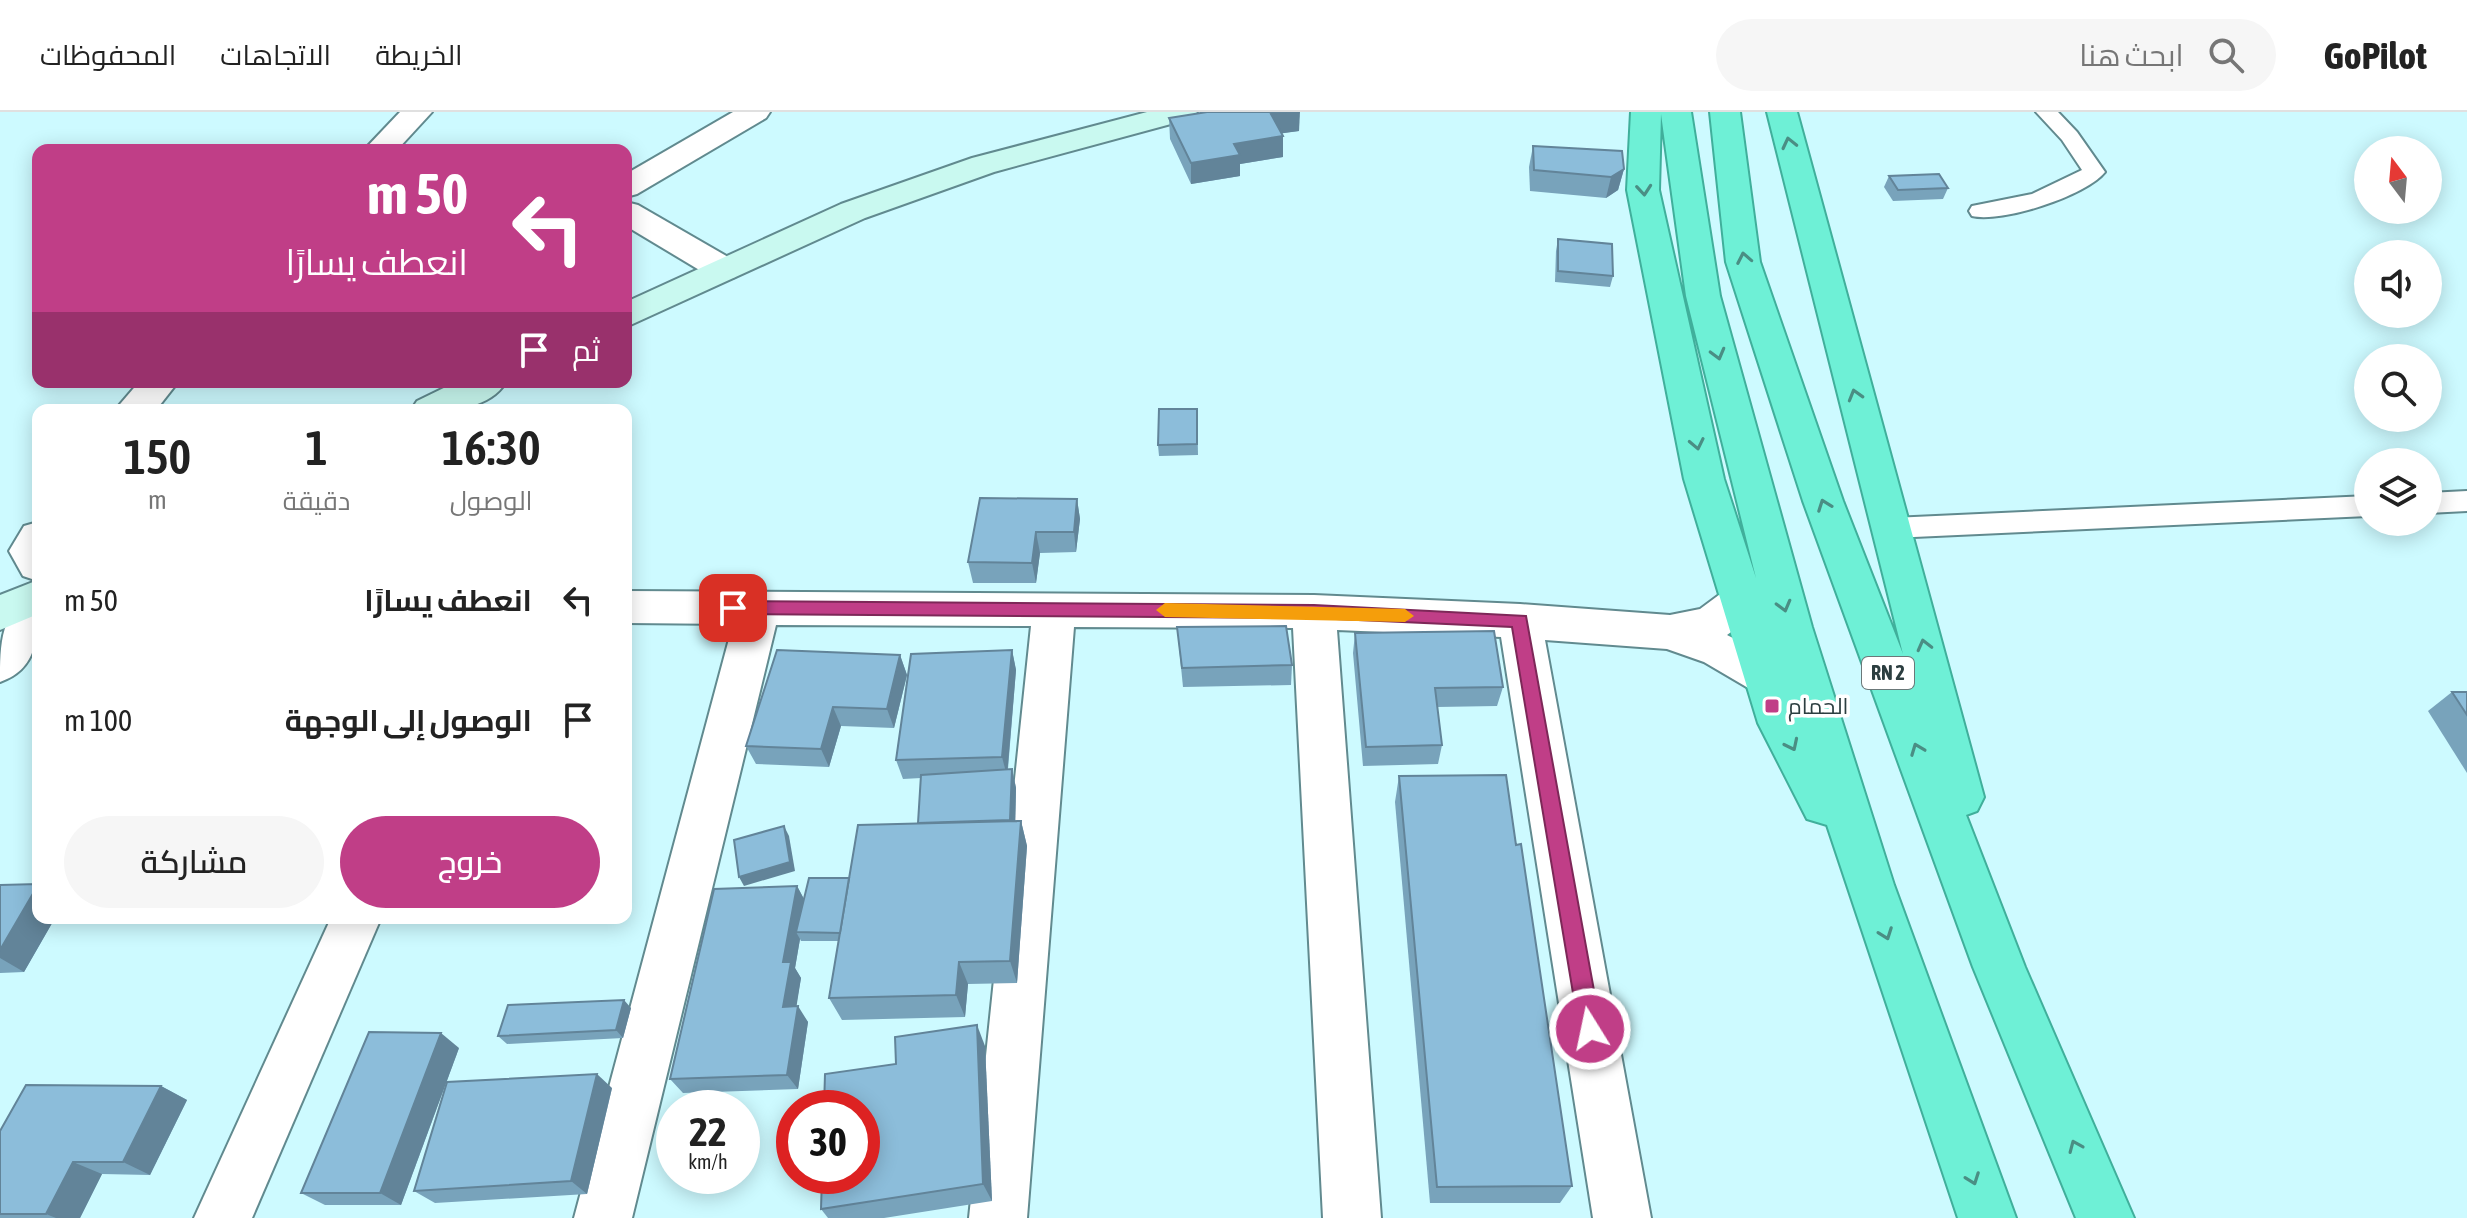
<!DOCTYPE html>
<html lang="ar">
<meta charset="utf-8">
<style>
:root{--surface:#fff;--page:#f6f6f6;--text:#222;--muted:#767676;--line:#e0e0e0;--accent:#c03e87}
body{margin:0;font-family:"Asap Condensed",Cairo,sans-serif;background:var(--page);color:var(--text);direction:rtl;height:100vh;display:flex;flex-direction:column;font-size:30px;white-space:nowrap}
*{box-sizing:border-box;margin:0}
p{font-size:26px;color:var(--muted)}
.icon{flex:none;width:44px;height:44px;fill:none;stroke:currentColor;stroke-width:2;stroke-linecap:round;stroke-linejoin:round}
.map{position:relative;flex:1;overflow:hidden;direction:ltr}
.details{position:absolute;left:32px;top:292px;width:600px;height:520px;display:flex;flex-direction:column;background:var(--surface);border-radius:16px;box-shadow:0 4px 20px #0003;direction:rtl}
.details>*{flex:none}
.top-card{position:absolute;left:32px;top:32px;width:600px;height:244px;border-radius:16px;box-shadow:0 4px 20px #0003;direction:rtl;background:#c03e87;color:#fff;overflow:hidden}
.needle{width:52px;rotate:344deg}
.fabs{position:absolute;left:2354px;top:24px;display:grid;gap:16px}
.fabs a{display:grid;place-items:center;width:88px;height:88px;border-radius:50%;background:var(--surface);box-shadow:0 4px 20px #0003;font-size:40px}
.speed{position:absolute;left:656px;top:978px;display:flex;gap:16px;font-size:40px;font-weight:700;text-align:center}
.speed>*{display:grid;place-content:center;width:104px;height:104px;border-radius:50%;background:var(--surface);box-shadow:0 4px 20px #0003;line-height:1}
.speed small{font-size:20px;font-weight:400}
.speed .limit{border:12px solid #d22;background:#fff;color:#111}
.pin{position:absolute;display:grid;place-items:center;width:68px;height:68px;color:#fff;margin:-34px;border-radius:16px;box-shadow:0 4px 12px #0006}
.me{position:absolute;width:88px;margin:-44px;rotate:350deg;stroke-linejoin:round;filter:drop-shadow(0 0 6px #0008)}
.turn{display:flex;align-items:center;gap:28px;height:168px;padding:0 32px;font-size:36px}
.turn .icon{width:104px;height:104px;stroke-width:2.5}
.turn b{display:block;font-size:56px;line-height:68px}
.then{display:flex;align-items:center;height:76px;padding:0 32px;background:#0003;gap:16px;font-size:30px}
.eta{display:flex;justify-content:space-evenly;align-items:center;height:136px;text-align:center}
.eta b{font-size:48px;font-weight:600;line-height:56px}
.primary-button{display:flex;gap:16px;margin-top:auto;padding:16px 32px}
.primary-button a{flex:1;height:92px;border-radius:48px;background:var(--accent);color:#fff;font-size:32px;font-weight:600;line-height:92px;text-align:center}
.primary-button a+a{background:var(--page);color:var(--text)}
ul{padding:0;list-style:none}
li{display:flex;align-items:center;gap:24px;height:120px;padding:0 32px}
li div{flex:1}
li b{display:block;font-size:30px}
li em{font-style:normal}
header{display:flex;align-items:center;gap:48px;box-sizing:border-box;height:112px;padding:0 40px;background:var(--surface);border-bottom:2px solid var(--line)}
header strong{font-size:38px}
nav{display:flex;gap:44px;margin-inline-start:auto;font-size:28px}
.search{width:560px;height:72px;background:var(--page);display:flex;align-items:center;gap:20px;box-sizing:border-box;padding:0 28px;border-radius:44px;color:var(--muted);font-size:30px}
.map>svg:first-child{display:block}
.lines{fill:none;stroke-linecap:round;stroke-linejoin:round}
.service-casing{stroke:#618a8f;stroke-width:4}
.minor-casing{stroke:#618a8f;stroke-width:4}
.secondary-casing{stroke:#618a8f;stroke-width:4}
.trunk-casing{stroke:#40af9b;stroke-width:4}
.service{fill:#fff;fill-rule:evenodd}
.minor{fill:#fff;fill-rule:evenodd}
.secondary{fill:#c9f9f0;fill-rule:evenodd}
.trunk{fill:#6ef0d6;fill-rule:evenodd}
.wall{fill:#78a3bb}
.shaded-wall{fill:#628499}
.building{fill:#8cbdda;stroke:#628499;stroke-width:2}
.oneway{stroke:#4a8e84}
.route{fill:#c03e87;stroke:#7d2858;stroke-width:2}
.slow{fill:#f59e0b}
.poi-dot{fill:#c03e87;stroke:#fff;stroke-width:3}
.labels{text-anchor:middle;stroke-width:7;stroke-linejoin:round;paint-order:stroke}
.shield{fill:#fff;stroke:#6b7879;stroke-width:2}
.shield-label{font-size:20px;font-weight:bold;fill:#2c3e40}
.poi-label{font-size:22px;fill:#2c3e40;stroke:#fff;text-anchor:start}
</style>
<header>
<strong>GoPilot</strong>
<div class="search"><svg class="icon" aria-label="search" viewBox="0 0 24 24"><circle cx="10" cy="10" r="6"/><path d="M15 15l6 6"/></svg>ابحث هنا</div>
<nav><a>الخريطة</a><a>الاتجاهات</a><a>المحفوظات</a></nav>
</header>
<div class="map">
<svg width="2467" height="1106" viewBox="0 0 2467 1106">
<rect width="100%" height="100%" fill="#cdfaff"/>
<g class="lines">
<g class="service-casing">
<g id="service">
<path d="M2036 0H2058L2077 20 2105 60C2086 84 2002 111 1972 104L1969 99 1972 94 2032 82 2082 58 2062 28Z"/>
<path d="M2467 379V399L2428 401V381Z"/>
<path d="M2368 384V404L1892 426 1882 423 1878 416 1882 409 1892 406Z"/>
</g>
</g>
<g class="minor-casing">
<g id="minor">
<path d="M400 0H432L397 38H364Z"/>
<path d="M733 0H770L766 6 637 82 626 85V62Z"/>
<path d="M626 90 638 93 735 149 740 157 735 165 723 168 711 165 626 114Z"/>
<path d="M139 270H178L156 298H115Z"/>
<path d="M38 410V469L23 464 9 439 24 414Z"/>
<path d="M1742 473 1757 477 1763 489 1757 501 1727 523 1782 551 1788 564 1782 577 1766 582 1750 577 1704 550 1667 537 1545 528 1651 1106H1593L1501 525 1337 518 1381 1106H1323L1293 516 1074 515 1027 1106H969L1031 514 776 513 632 1106H574L733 512 626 511V479L1314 483 1520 492 1670 503 1700 497 1727 477Z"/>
<path d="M38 482C38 518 41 556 0 570 0 533 0 495 38 482Z"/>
<path d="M331 806H381L252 1106H194Z"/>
</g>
</g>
<g class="secondary-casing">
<g id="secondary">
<path d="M1147 0H1197L1193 6 994 60 865 106 626 215V190L841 92 972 46Z"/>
<path d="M456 270H506C487 301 443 298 411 298L417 289Z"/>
<path d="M38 468V502L0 518V483Z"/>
</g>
</g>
<g class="trunk-casing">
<g id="trunk">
<path d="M1631 0H1691L1720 184 1812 515 1894 773 2016 1106H1958L1827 713 1807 707 1758 611 1684 367 1627 78ZM1661 2 1686 184 1756 466 1724 367 1659 78Z"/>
<path d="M1710 0H1740L1760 150 1843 389 1903 542 1767 0H1797L1984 685 1977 699 1966 703 2025 855 2134 1106H2076L1973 855 1803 389 1726 150Z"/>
</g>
</g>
<use href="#service" class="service"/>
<use href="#minor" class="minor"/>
<use href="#secondary" class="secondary"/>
<use href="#trunk" class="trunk"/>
</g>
<g class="wall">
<path d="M1169 6 1299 19 1282 21 1283 24V45L1240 52V64L1191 72 1170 27Z"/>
<path d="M1533 34 1624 57 1618 78 1606 86 1530 79 1529 55Z"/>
<path d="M1889 64 1948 76 1943 87 1893 89 1884 75Z"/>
<path d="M1558 127 1613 164 1610 175 1555 170 1556 139Z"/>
<path d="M1197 297 1198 343 1159 344 1158 333Z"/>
<path d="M1077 387 1080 407 1076 440 1040 441 1036 471H973L968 450Z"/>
<path d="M1177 515 1292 553 1291 573 1183 575Z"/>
<path d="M1355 521 1503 575 1497 594 1437 595 1442 633 1438 652 1363 654 1353 541Z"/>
<path d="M1012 538 1016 558 1008 657H1012L1016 676 1015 709H1021L1027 734 1017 871 968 872 965 905 842 908 829 886 839 829H801L800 827 795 856 801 866 796 894 808 910 798 977 683 981 670 967 797 774 804 787 849 766 918 711 921 666 903 667 896 648Z"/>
<path d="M900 543 907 563 894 616 841 614 829 655 756 652 746 634Z"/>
<path d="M2452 580H2467V661L2428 599Z"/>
<path d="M1399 664 1516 733 1572 1074 1560 1091H1430L1395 690Z"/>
<path d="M0 773 38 806H55L24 860 0 861Z"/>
<path d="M631 896 623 926 507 932 498 924Z"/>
<path d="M985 934 992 1089 884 1106H828L821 1097 896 952Z"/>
<path d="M459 936 401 1093H325L301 1081Z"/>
<path d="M161 974 187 988 150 1063 102 1062 80 1106H0V1019Z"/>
<path d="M612 976 587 1082 435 1091 414 1079Z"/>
</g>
<g class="shaded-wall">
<path d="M1286 0H1300L1299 19 1270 23 1271 2Z"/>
<path d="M1283 24V45L1240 52V64L1191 72V51L1234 32Z"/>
<path d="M1624 57 1618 78 1606 86 1611 65Z"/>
<path d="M1077 387 1080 407 1076 440 1074 420Z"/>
<path d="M1036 420 1040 441 1036 471 1032 451Z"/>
<path d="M1012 538 1016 558 1007 664 1002 645Z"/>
<path d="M900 543 907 563 894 616 887 597Z"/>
<path d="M833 595 841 614 829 655 821 637Z"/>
<path d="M1012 657 1016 676 1015 726 1010 708Z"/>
<path d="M1021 709 1027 734 1017 871 1010 849Z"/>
<path d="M784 714 789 724 795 759 744 774 739 765Z"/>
<path d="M38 773V806H55L24 860 0 846V838Z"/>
<path d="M797 774 806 791 796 820 800 827 795 856 801 866 794 910 783 895V850Z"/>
<path d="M959 850 968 872 965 905 956 883Z"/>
<path d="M624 888 631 896 623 926 616 918Z"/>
<path d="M798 894 808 910 798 977 787 963Z"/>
<path d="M977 913 985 934 992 1089 983 1072Z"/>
<path d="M441 921 459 936 401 1093 380 1081Z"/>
<path d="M597 962 612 976 587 1082 571 1069Z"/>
<path d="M161 974 187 988 150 1063 123 1050Z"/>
<path d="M73 1050 102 1062 80 1106H56L46 1102Z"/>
</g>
<g class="building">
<path d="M1207 0H1286L1271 2 1283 24 1234 32 1240 43 1191 51 1169 6Z"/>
<path d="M1533 34 1622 39 1624 57 1611 65 1534 58Z"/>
<path d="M1939 62 1948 76 1898 78 1889 64Z"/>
<path d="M1558 127 1612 132 1613 164 1558 159Z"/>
<path d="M1159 297H1197V332L1158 333Z"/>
<path d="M980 386 1077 387 1074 420H1036L1032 451 968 450Z"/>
<path d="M1286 514 1292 553 1182 556 1177 515Z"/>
<path d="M1494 519 1503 575 1435 576 1442 633 1366 635 1355 521Z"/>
<path d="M777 538 900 543 887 597 833 595 821 637 746 634Z"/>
<path d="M1012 538 1002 645 896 648 911 542Z"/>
<path d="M2452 580H2467V603Z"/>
<path d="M1012 657 1010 708 918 711 921 663Z"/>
<path d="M1506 663 1516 733 1521 732 1572 1074 1437 1075 1399 664Z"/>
<path d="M1021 709 1010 849 959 850 956 883 829 886 858 713Z"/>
<path d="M784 714 790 750 739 765 734 728Z"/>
<path d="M809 766H849L840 821 796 820Z"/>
<path d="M38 772V773L0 838V773Z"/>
<path d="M797 774 783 850H791L783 895 798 894 787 963 670 967 714 777Z"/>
<path d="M624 888 616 918 498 924 508 893Z"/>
<path d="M977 913 983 1072 821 1097 822 1064H862V996H824L825 962 896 952 895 925Z"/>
<path d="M369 920 441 921 380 1081H301Z"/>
<path d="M597 962 571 1069 414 1079 447 970Z"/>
<path d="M26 973 161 974 123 1050H73L46 1102H0V1019Z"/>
</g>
<defs><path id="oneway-chevron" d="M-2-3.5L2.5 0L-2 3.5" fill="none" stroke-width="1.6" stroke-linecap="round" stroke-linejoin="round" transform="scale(2)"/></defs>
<g class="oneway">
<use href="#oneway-chevron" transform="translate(1789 31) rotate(-103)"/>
<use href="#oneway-chevron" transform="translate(1644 78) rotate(85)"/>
<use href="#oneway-chevron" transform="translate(1744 146) rotate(-101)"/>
<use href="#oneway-chevron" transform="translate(1718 242) rotate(75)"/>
<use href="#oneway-chevron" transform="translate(1855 283) rotate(-106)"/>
<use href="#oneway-chevron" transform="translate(1697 332) rotate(78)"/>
<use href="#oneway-chevron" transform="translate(1824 393) rotate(-110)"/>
<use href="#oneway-chevron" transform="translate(1784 494) rotate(75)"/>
<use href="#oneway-chevron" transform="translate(1924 533) rotate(-104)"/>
<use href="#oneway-chevron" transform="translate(1792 633) rotate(64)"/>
<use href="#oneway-chevron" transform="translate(1917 637) rotate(-111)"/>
<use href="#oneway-chevron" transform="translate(1886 822) rotate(70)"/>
<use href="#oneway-chevron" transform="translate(2075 1034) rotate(-113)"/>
<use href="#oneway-chevron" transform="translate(1973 1067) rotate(70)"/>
</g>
<path class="route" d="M733 489 1314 493 1526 504 1601 917 1597 925 1590 928 1582 925 1579 917 1512 515 1314 506 733 502 724 496Z"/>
<path class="slow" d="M1165 491 1405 497 1414 504 1405 510 1165 505 1156 498Z"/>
<rect class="poi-dot" x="1764" y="586" width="16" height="16" rx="4"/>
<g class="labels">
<rect class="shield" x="1862" y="545" width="52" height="32" rx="6"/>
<g class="shield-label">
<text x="1888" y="568">RN 2</text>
</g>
<g class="poi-label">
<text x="1788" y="602">الحمام</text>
</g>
</g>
</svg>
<div class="fabs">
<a><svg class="needle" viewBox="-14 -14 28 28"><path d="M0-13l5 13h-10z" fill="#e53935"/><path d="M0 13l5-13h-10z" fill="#767676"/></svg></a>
<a><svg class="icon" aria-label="sound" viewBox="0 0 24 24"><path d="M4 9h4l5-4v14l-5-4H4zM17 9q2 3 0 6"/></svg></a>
<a><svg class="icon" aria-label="search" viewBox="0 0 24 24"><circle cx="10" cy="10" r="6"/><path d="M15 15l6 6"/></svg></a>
<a><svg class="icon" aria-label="layers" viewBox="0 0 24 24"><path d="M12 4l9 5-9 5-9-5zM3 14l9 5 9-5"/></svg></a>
</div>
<div class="speed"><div>22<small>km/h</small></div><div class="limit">30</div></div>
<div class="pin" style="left:733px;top:496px;background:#d93025"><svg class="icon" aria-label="arrive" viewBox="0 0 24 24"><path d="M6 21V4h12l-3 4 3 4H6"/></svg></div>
<svg class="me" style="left:1590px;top:917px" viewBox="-20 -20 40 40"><circle r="17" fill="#c03e87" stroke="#fff" stroke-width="3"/><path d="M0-11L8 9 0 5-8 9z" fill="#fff"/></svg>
<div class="top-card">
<div class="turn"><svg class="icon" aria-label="left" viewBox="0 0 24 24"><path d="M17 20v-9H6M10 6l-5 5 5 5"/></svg><div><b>50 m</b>انعطف يسارًا</div></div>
<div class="then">ثم<svg class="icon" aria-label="arrive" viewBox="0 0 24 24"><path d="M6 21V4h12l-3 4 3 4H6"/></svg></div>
</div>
<section class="details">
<div class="eta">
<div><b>16:30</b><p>الوصول</p></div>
<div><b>1</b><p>دقيقة</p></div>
<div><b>150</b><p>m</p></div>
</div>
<ul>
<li><svg class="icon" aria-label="left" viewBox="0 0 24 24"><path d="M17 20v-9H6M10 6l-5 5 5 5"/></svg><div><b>انعطف يسارًا</b></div><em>50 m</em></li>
<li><svg class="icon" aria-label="arrive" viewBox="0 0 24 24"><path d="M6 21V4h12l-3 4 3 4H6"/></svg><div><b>الوصول إلى الوجهة</b></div><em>100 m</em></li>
</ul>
<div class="primary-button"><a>خروج</a><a>مشاركة</a></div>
</section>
</div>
